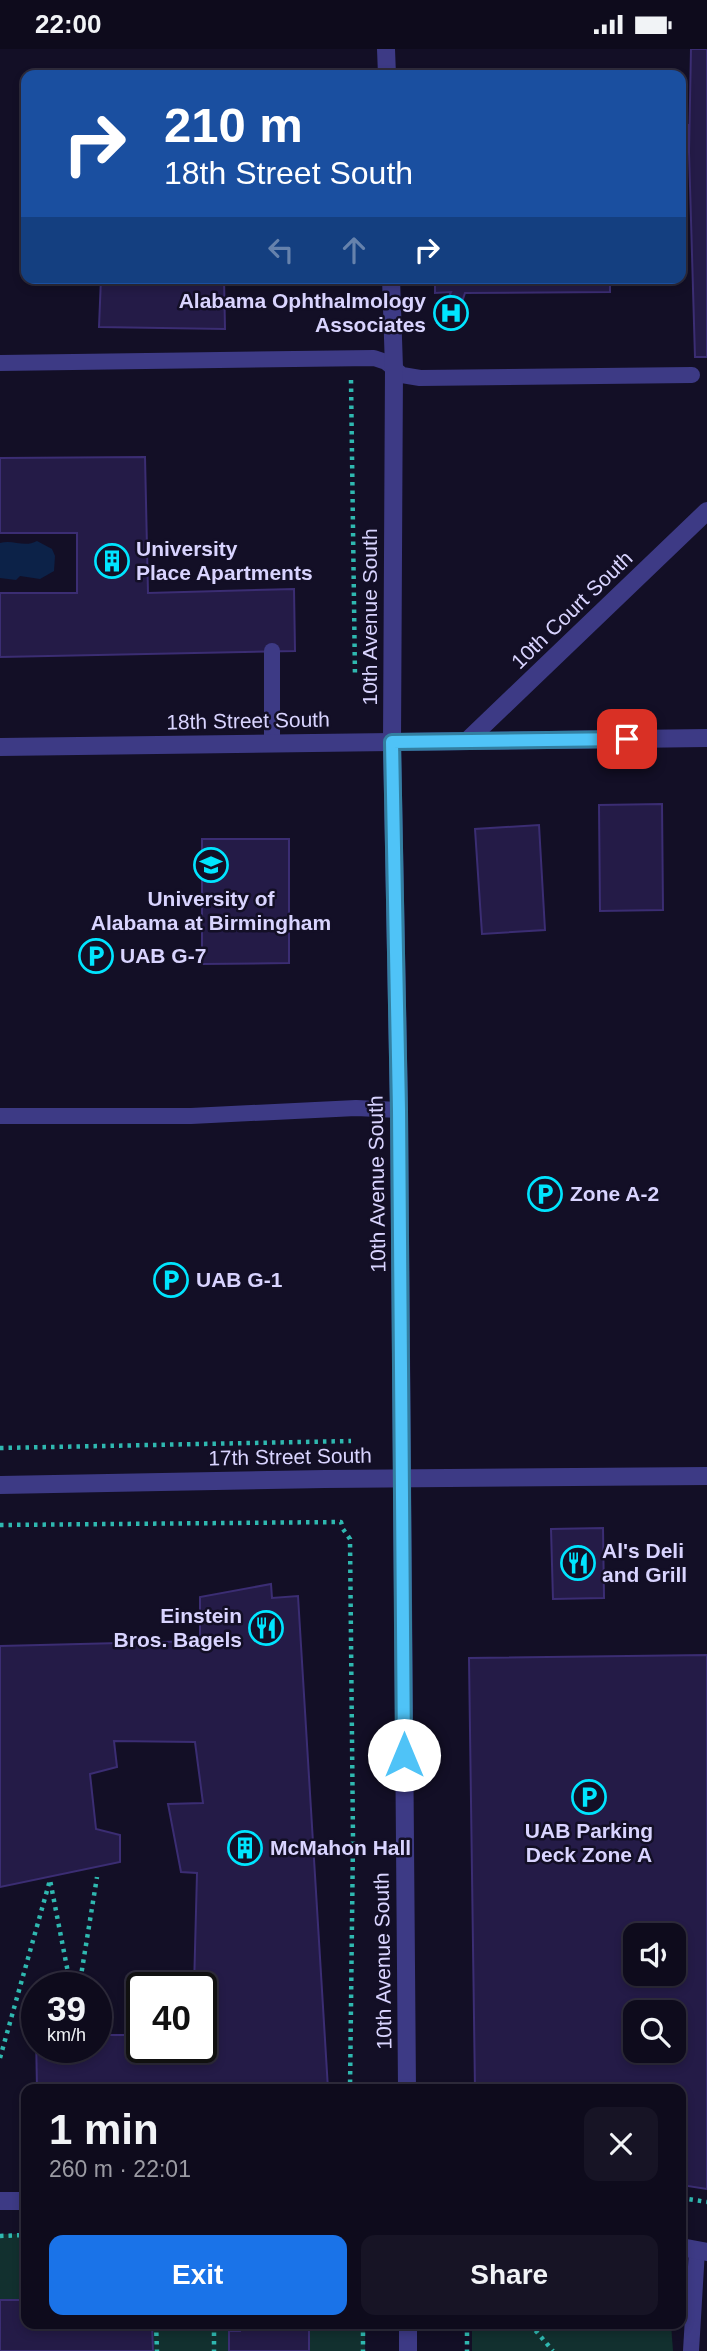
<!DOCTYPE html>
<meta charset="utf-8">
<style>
:root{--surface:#0e0b1c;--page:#171425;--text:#f1f3f6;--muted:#9b9ba3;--line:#2e2b3b;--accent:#1a73e8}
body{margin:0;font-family:Helvetica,sans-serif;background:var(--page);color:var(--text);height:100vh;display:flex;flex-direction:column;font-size:26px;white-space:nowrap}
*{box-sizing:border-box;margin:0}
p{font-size:23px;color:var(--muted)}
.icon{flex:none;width:38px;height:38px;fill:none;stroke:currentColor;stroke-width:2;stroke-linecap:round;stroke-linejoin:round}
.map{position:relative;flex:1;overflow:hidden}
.sheet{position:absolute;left:21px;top:2035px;width:665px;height:245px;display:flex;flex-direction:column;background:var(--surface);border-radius:14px;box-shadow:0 4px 10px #0003,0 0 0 2px var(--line)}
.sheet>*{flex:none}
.banner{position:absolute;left:21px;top:21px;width:665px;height:214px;border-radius:14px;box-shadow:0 4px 10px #0003,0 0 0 2px var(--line);background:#1a4fa0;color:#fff;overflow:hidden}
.tools{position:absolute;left:623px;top:1874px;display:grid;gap:14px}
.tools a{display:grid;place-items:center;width:63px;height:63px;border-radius:14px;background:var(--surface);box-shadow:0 4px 10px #0003,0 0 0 2px var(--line);font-size:35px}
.speed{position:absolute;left:21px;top:1923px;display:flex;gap:14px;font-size:35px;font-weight:700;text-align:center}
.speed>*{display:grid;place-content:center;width:91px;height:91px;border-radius:50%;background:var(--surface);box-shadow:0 4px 10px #0003,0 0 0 2px var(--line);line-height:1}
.speed small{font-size:18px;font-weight:400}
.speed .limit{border:4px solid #111;border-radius:10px;background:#fff;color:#111}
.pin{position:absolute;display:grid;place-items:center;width:60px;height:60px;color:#fff;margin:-30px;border-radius:14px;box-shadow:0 4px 10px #0006}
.me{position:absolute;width:77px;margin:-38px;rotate:0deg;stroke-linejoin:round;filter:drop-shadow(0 0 5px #0008)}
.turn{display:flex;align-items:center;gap:24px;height:147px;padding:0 28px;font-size:32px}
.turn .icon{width:91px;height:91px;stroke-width:2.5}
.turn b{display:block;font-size:49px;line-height:60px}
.lanes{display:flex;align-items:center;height:66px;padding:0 28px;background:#0003;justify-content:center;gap:35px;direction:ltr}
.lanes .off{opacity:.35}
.round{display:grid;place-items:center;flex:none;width:74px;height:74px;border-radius:14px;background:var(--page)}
.summary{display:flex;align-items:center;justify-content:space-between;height:119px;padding:0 28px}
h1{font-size:42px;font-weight:600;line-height:52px}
.button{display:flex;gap:14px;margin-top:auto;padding:14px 28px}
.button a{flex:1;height:80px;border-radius:14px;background:var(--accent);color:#fff;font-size:28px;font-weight:600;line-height:80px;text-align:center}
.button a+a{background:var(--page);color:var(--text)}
.status{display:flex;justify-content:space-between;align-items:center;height:49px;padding:0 35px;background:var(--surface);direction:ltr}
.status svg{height:19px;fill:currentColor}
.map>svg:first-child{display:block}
.green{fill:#12302f}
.water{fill:#0c2248}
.building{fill:#241b47;stroke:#3b2d73;stroke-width:2;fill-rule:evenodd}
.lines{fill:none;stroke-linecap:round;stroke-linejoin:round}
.path{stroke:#2fb8b0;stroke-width:4.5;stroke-dasharray:3.5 5;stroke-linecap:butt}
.service{stroke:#3d3a85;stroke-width:16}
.minor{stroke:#3d3a85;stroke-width:18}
.tertiary{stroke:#3d3a85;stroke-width:18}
.route-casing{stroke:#337fa1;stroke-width:18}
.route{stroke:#4fc3f7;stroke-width:12}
.labels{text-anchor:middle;stroke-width:5;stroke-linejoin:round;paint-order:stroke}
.poi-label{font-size:21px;font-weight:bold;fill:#d9d4ff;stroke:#130f26;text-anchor:start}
.street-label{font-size:21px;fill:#d9d4ff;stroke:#130f26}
</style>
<div class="status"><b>22:00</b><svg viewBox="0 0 49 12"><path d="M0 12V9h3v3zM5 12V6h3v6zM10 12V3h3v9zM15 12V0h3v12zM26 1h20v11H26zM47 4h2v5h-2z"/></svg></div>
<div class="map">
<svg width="707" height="2302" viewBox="0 0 707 2302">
<rect width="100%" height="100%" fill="#130f26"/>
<g class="green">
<path d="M0 2185H26V2275H365V2302H0Z"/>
<path d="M472 2275H671L673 2302H472Z"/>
</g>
<path class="water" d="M37 492 52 500 55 507 54 522 40 530 20 527 16 531 0 529V494C13 490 24 499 37 492Z"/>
<g class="building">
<path d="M691 0H707V308H695L689 103Z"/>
<rect x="681" y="76" width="8" height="27"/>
<path d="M101 229H224L225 280 99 278Z"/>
<path d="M435 229H610V243L465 244 453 280 437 274 451 243 435 244Z"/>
<path d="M145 408 148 544 294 540 295 602 0 608V544H77V484H0V409Z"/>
<path d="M662 755 663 861 600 862 599 756Z"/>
<path d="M539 776 545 881 482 885 475 780Z"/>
<path d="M202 790H289V914L202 915Z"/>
<path d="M603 1479 604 1549 553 1550 551 1480Z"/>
<path d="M271 1535 272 1549 298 1547 328 2040H37L36 1986 37 1998H96V1986H142V1998H201V1939H194L197 1824 181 1823 168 1755 203 1754 195 1693 114 1692 117 1718 90 1725 96 1780 120 1786V1813L0 1838V1597L200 1592V1548Z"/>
<path d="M707 1606V2140L681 2136V2040H475L469 1609ZM635 1886H674V1925H635ZM635 1964H674V2002H635Z"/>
<path d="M0 2251H26V2275H152L153 2302H0Z"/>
<path d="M240 2275H276V2280H309V2302H229V2282H240Z"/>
</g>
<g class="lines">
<g class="path">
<path d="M351 331 355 628"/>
<path d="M0 1399 351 1392"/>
<path d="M0 1476 341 1473 343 1480 350 1490 353 1790 350 2040"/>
<path d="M79 1939 97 1828"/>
<path d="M0 2009 50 1831 71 1939"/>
<path d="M681 2149 707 2153"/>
<path d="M0 2187 26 2186"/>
<path d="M156 2275 157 2302"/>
<path d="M214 2275V2302"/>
<path d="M363 2275V2302"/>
<path d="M467 2275V2302"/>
<path d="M530 2275 553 2302"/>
</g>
<g class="service">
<path d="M0 314 374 309 386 313 402 326 420 329 692 326"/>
<path d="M272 602V694"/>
<path d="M0 1067H191L356 1059 399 1061"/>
<path d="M691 2302 697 2201"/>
</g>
<path class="minor" d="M467 692 707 462"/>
<g class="tertiary">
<path d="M386 0 387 26"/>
<path d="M391 229 394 319 392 693 399 1061 407 2040"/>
<path d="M0 698 707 689"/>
<path d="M0 1436 325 1430 707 1427"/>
<path d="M0 2152H26"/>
<path d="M681 2198 707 2203"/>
<path d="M408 2275V2302"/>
</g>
</g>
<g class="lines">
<g class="route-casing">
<path id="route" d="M404 1706 399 1061 392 693 627 690"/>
</g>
<use href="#route" class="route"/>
</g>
<defs>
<g id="hospital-ring" transform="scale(1.75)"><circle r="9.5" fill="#130f26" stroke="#00e5ff" stroke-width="1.5"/><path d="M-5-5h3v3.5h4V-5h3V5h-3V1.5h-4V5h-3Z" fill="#00e5ff"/></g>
<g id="building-ring" transform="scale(1.75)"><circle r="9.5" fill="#130f26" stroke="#00e5ff" stroke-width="1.5"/><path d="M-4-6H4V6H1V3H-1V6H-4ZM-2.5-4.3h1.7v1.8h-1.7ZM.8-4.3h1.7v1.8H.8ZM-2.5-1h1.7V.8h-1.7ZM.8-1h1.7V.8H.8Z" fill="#00e5ff"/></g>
<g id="university-ring" transform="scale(1.75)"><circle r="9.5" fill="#130f26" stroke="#00e5ff" stroke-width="1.5"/><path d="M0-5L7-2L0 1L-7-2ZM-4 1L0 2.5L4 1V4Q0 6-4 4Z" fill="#00e5ff"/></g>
<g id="parking-ring" transform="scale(1.75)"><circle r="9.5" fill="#130f26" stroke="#00e5ff" stroke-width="1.5"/><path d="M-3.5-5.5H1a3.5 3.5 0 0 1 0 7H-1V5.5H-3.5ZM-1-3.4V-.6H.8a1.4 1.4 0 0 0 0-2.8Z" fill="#00e5ff"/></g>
<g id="restaurant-ring" transform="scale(1.75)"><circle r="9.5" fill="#130f26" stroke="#00e5ff" stroke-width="1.5"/><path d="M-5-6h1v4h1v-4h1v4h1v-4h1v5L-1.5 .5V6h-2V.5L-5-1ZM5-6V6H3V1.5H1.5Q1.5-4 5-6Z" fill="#00e5ff"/></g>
</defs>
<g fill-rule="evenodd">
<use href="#hospital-ring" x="451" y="264"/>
<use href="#building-ring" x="112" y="512"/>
<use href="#university-ring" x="211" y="816"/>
<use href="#parking-ring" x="96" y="907"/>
<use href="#parking-ring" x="545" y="1145"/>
<use href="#parking-ring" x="171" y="1231"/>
<use href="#restaurant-ring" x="578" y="1514"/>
<use href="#restaurant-ring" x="266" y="1579"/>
<use href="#parking-ring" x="589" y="1748"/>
<use href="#building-ring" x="245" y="1799"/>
</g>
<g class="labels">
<g class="poi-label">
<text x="426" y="259" text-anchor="end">Alabama Ophthalmology<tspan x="426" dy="24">Associates</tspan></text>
<text x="136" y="507">University<tspan x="136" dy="24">Place Apartments</tspan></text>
<text x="211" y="857" text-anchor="middle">University of<tspan x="211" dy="24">Alabama at Birmingham</tspan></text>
<text x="120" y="914">UAB G-7</text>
<text x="570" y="1152">Zone A-2</text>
<text x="196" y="1238">UAB G-1</text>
<text x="602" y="1509">Al's Deli<tspan x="602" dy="24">and Grill</tspan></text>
<text x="242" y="1574" text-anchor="end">Einstein<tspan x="242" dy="24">Bros. Bagels</tspan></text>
<text x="589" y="1789" text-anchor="middle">UAB Parking<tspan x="589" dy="24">Deck Zone A</tspan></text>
<text x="270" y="1806">McMahon Hall</text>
</g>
<g class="street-label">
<text transform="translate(572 561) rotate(-44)" y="7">10th Court South</text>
<text transform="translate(370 568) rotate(-90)" y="7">10th Avenue South</text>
<text transform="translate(248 672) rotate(-1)" y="7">18th Street South</text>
<text transform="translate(377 1135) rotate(-91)" y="7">10th Avenue South</text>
<text transform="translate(290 1408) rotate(-1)" y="7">17th Street South</text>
<text transform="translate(383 1912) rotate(-91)" y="7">10th Avenue South</text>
</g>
</g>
</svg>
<div class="tools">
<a><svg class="icon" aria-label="sound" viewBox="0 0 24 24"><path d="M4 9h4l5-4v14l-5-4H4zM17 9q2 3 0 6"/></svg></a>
<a><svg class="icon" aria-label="search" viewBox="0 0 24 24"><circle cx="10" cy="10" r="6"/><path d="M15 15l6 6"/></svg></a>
</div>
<div class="speed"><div>39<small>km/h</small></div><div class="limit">40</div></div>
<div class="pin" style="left:627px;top:690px;background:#d93025"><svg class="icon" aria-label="arrive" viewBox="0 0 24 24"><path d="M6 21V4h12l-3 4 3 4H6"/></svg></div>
<svg class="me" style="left:404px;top:1706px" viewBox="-20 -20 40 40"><circle r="19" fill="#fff"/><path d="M0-13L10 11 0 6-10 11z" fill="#4fc3f7"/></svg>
<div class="banner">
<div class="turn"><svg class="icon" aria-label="right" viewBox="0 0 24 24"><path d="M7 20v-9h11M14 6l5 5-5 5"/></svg><div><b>210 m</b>18th Street South</div></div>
<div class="lanes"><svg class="icon off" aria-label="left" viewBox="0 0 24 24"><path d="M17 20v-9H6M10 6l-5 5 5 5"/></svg><svg class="icon off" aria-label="ahead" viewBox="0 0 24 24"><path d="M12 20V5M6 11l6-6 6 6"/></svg><svg class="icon" aria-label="right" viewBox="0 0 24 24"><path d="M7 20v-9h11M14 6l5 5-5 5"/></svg></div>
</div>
<section class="sheet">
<div class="summary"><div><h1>1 min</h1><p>260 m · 22:01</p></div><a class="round"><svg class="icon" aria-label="close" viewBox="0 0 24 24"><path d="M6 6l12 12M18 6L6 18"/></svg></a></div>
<div class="button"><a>Exit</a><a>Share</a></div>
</section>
</div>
